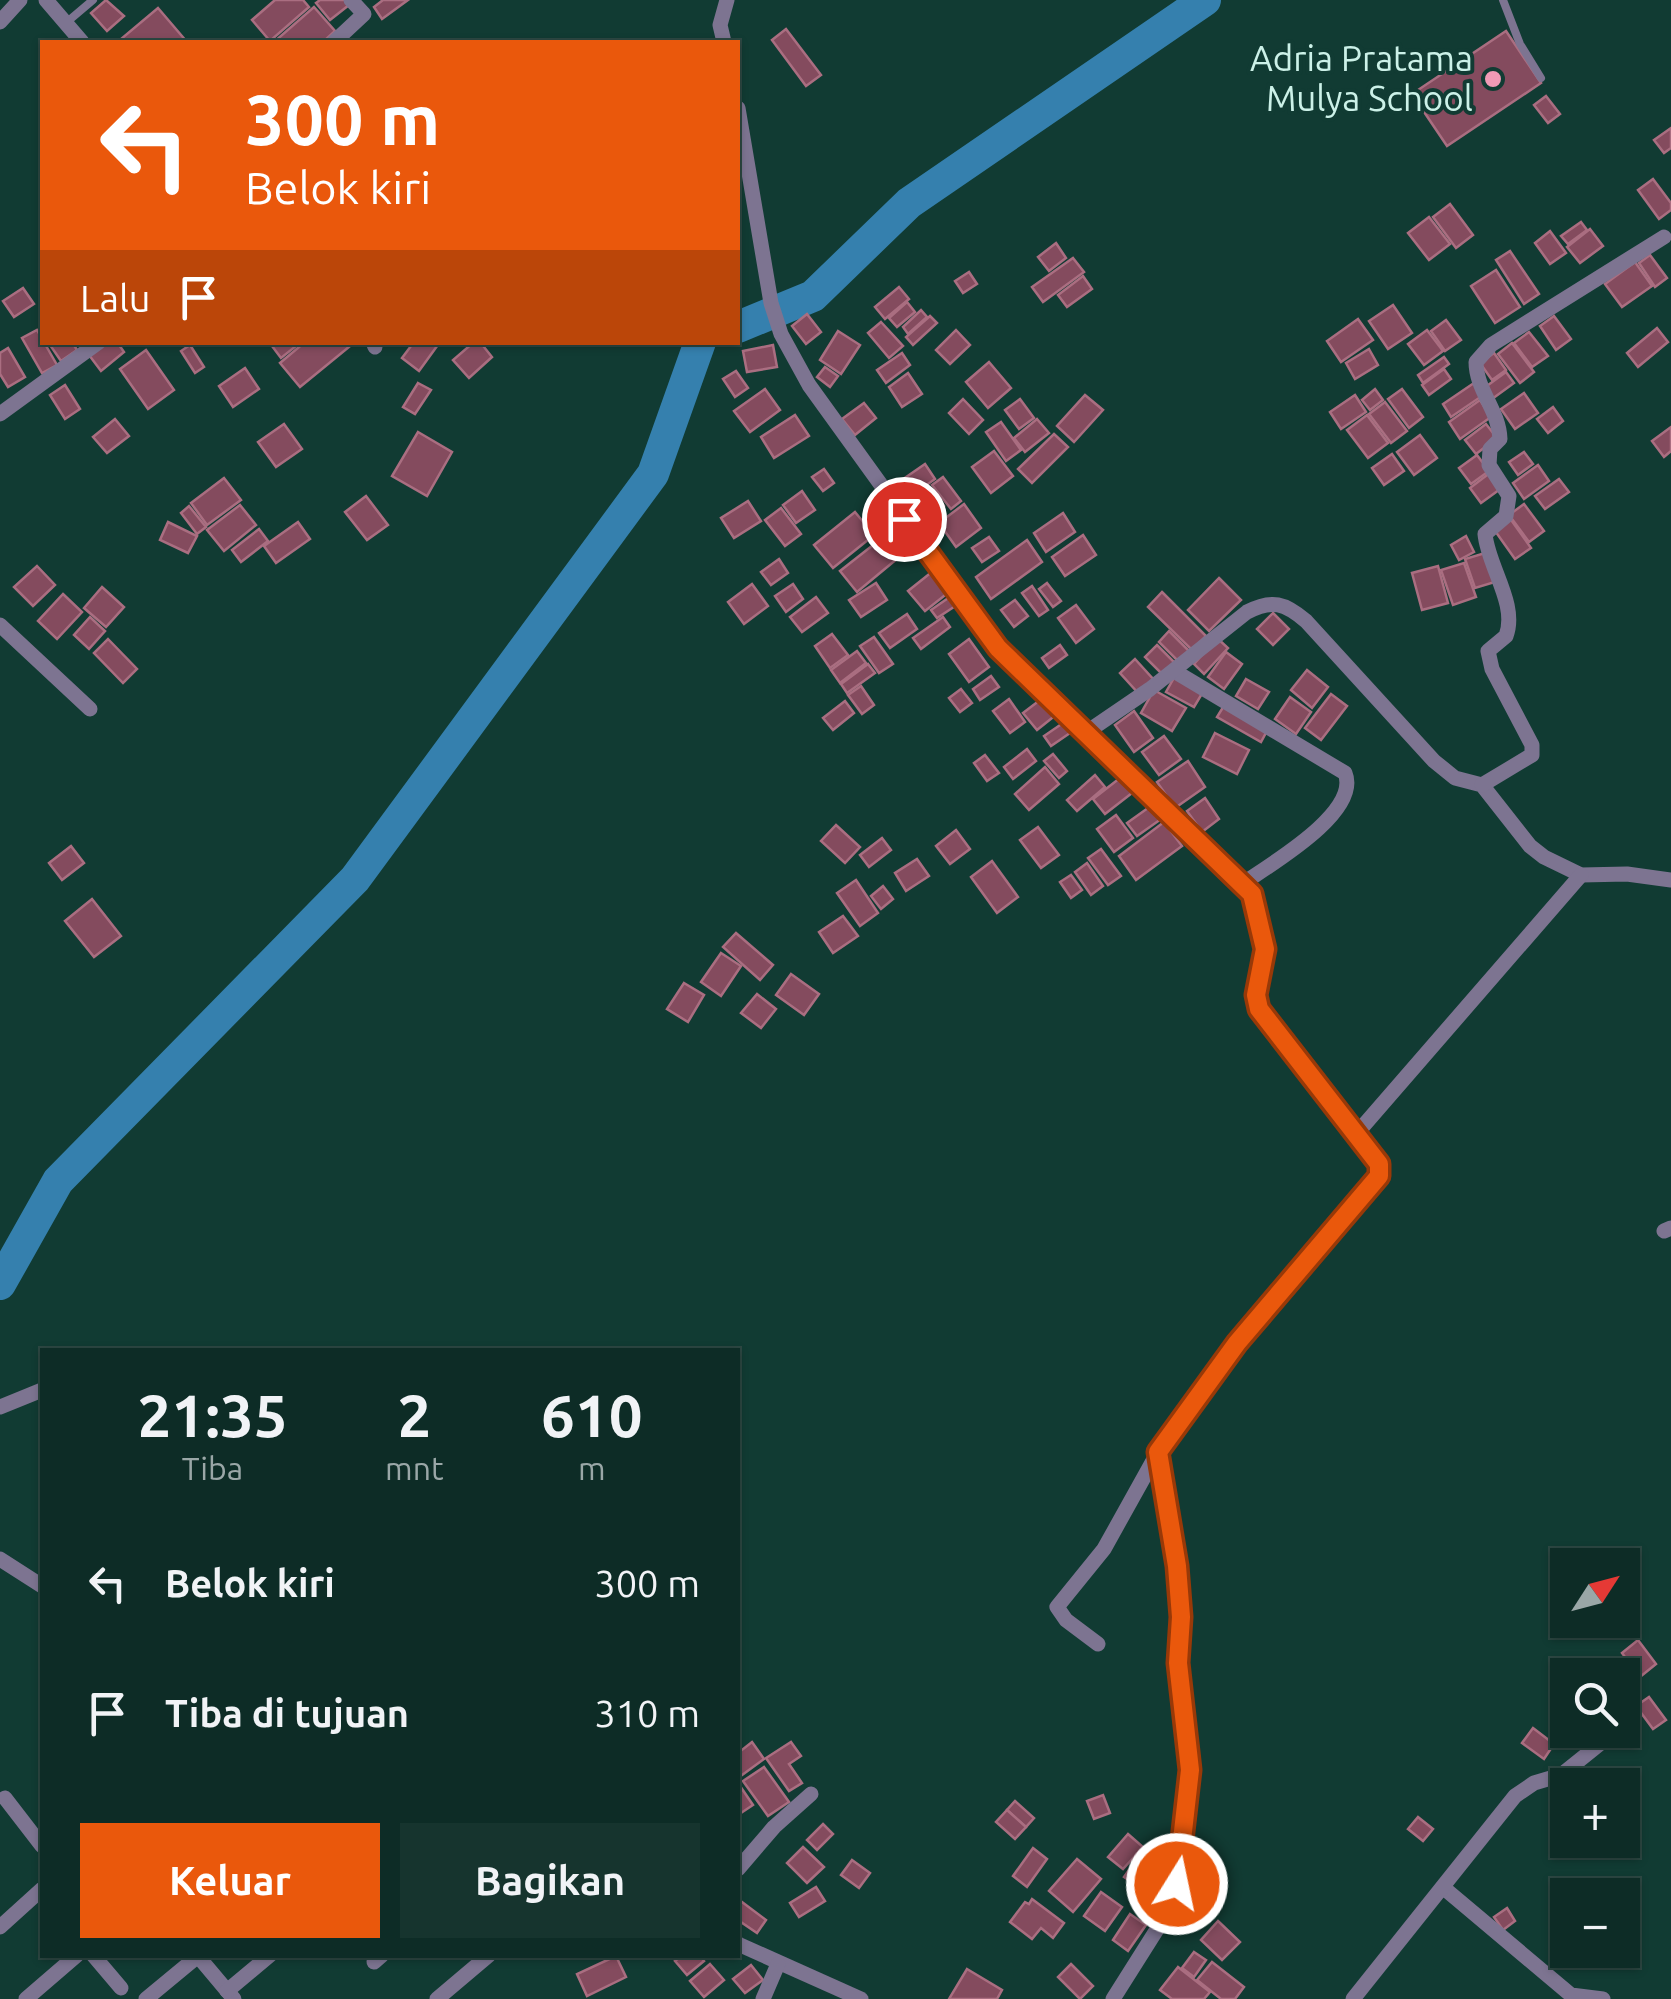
<!DOCTYPE html>
<html lang="id">
<meta charset="utf-8">
<style>
:root{--surface:#0d2c26;--page:#16342e;--text:#f1f3f6;--muted:#9aa7a7;--line:#2d4843;--accent:#ea580c}
body{margin:0;font-family:Ubuntu,sans-serif;background:var(--page);color:var(--text);height:100vh;display:flex;flex-direction:column;font-size:38px;white-space:nowrap}
*{box-sizing:border-box;margin:0}
p{font-size:32px;color:var(--muted)}
.icon{flex:none;width:55px;height:55px;fill:none;stroke:currentColor;stroke-width:2;stroke-linecap:round;stroke-linejoin:round}
.map{position:relative;flex:1;overflow:hidden}
.drawer{position:absolute;left:40px;top:1348px;width:700px;height:610px;display:flex;flex-direction:column;background:var(--surface);border-radius:0px;box-shadow:0 2px 8px #0004,0 0 0 2px var(--line)}
.drawer>*{flex:none}
.hud{position:absolute;left:40px;top:40px;width:700px;height:305px;border-radius:0px;box-shadow:0 2px 8px #0004,0 0 0 2px var(--line);background:#ea580c;color:#fff;overflow:hidden}
.needle{width:65px;rotate:54deg}
.buttons{position:absolute;left:1550px;top:1548px;display:grid;gap:20px}
.buttons a{display:grid;place-items:center;width:90px;height:90px;border-radius:0px;background:var(--surface);box-shadow:0 2px 8px #0004,0 0 0 2px var(--line);font-size:50px}
.pin{position:absolute;display:grid;place-items:center;width:85px;height:85px;color:#fff;margin:-42px;border:5px solid #fff;border-radius:50%;box-shadow:0 2px 10px #0007}
.me{position:absolute;width:110px;margin:-55px;rotate:10deg;stroke-linejoin:round;filter:drop-shadow(0 0 8px #0008)}
.turn{display:flex;align-items:center;gap:35px;height:210px;padding:0 40px;font-size:45px}
.turn .icon{width:130px;height:130px;stroke-width:2.5}
.turn b{display:block;font-size:70px;line-height:85px}
.then{display:flex;align-items:center;height:95px;padding:0 40px;background:#0003;gap:20px;font-size:38px}
.eta{display:flex;justify-content:space-evenly;align-items:center;height:170px;text-align:center}
.eta b{font-size:60px;font-weight:700;line-height:70px}
.cta{display:flex;gap:20px;margin-top:auto;padding:20px 40px}
.cta a{flex:1;height:115px;border-radius:0px;background:var(--accent);color:#fff;font-size:40px;font-weight:700;line-height:115px;text-align:center}
.cta a+a{background:var(--page);color:var(--text)}
ul{padding:0;list-style:none}
li{display:flex;align-items:center;gap:30px;height:130px;padding:0 40px}
li div{flex:1}
li b{display:block;font-size:38px}
li em{font-style:normal}
.map>svg:first-child{display:block}
.lines{fill:none;stroke-linecap:round;stroke-linejoin:round}
.river{stroke:#3580ae;stroke-width:32}
.building{fill:#844b5e;stroke:#aa6e81;stroke-width:2.5}
.service{stroke:#7d7491;stroke-width:8}
.minor{stroke:#7d7491;stroke-width:15}
.route-casing{stroke:#983908;stroke-width:25}
.route{stroke:#ea580c;stroke-width:18}
.poi-dot{fill:#f09ab6;stroke:#113b33;stroke-width:4}
.labels{text-anchor:middle;stroke-width:8;stroke-linejoin:round;paint-order:stroke}
.poi-label{font-size:35px;fill:#ccf1e8;stroke:#113b33;text-anchor:end}
</style>
<div class="map">
<svg width="1671" height="1999" viewBox="0 0 1671 1999">
<rect width="100%" height="100%" fill="#113b33"/>
<g class="lines">
<g class="river">
<path d="M738 327 813 296 909 203 1205 0"/>
<path d="M0 1284 58 1181 355 879 653 474 700 342"/>
</g>
</g>
<g class="building">
<path d="M106 0 124 16 107 31 91 13Z"/>
<path d="M275 0H303L309 7 270 41 252 20Z"/>
<path d="M320 0H345L349 5 330 20 316 3Z"/>
<path d="M383 0H408L382 19 374 7Z"/>
<path d="M314 7 335 31 323 42H274Z"/>
<path d="M158 8 187 42H124L121 39Z"/>
<path d="M786 29 821 75 806 86 772 40Z"/>
<path d="M1506 31 1541 83 1447 146 1412 94Z"/>
<path d="M1546 96 1560 114 1548 123 1534 105Z"/>
<path d="M1671 128V148L1664 153 1654 140Z"/>
<path d="M1653 179 1671 203V210L1659 219 1638 190Z"/>
<path d="M1450 204 1473 235 1456 248 1433 217Z"/>
<path d="M1429 217 1450 244 1429 260 1408 233Z"/>
<path d="M1581 222 1587 230 1568 244 1561 236Z"/>
<path d="M1590 229 1603 246 1580 263 1567 247Z"/>
<path d="M1550 231 1566 253 1550 264 1535 243Z"/>
<path d="M1056 243 1066 258 1049 271 1038 257Z"/>
<path d="M1510 251 1539 294 1524 304 1496 260Z"/>
<path d="M1650 255 1667 278 1655 287 1639 263Z"/>
<path d="M1073 258 1084 272 1043 302 1032 287Z"/>
<path d="M1635 262 1652 286 1622 307 1605 284Z"/>
<path d="M1496 270 1520 307 1495 323 1471 286Z"/>
<path d="M969 272 977 284 963 293 955 281Z"/>
<path d="M1083 276 1092 289 1067 307 1058 295Z"/>
<path d="M899 287 909 299 885 319 875 307Z"/>
<path d="M23 288 34 304 14 317 3 301Z"/>
<path d="M907 302 915 312 897 327 889 318Z"/>
<path d="M1393 305 1412 333 1388 349 1369 321Z"/>
<path d="M921 310 927 317 908 334 903 327Z"/>
<path d="M807 314 821 332 806 344 792 326Z"/>
<path d="M930 316 937 323 913 345 906 337Z"/>
<path d="M1554 316 1571 339 1556 350 1540 326Z"/>
<path d="M1358 319 1373 340 1341 362 1327 341Z"/>
<path d="M1446 320 1461 340 1445 351 1431 331Z"/>
<path d="M881 322 903 346 889 358 868 333Z"/>
<path d="M1657 328 1668 342 1638 367 1627 353Z"/>
<path d="M37 330 57 365 42 373 22 338Z"/>
<path d="M956 330 970 345 950 364 936 350Z"/>
<path d="M1427 330 1443 351 1424 365 1408 344Z"/>
<path d="M838 331 860 345 841 374 820 360Z"/>
<path d="M1529 332 1548 356 1532 367 1514 343Z"/>
<path d="M48 342H72L77 350 61 361Z"/>
<path d="M104 342H117L124 352 101 371 89 355Z"/>
<path d="M269 342H301L281 358Z"/>
<path d="M305 342H355L300 387 280 363Z"/>
<path d="M414 342H440L419 371 402 358Z"/>
<path d="M474 342H480L492 357 469 378 453 360Z"/>
<path d="M1512 343 1534 372 1520 383 1498 354Z"/>
<path d="M190 345 204 367 195 373 181 351Z"/>
<path d="M773 345 777 367 747 372 743 351Z"/>
<path d="M8 348 25 377 8 387 0 374V353Z"/>
<path d="M1369 349 1378 365 1355 379 1346 363Z"/>
<path d="M146 350 174 390 148 409 120 369Z"/>
<path d="M902 353 910 365 886 383 877 370Z"/>
<path d="M1494 353 1506 370 1492 380 1480 363Z"/>
<path d="M1444 357 1449 364 1423 383 1418 375Z"/>
<path d="M989 362 1011 388 988 408 966 382Z"/>
<path d="M825 367 838 376 830 387 817 377Z"/>
<path d="M245 368 259 389 233 407 219 386Z"/>
<path d="M1444 369 1451 379 1429 395 1422 385Z"/>
<path d="M736 371 748 388 735 397 723 379Z"/>
<path d="M1506 372 1514 383 1492 399 1484 388Z"/>
<path d="M908 373 922 394 902 407 889 387Z"/>
<path d="M418 383 431 390 415 414 403 407Z"/>
<path d="M1474 383 1482 396 1451 417 1443 404Z"/>
<path d="M65 385 80 409 65 419 50 395Z"/>
<path d="M765 389 780 410 750 432 734 411Z"/>
<path d="M1375 389 1383 400 1370 410 1362 400Z"/>
<path d="M1402 389 1423 417 1409 428 1388 399Z"/>
<path d="M1524 393 1538 413 1515 429 1501 409Z"/>
<path d="M1085 395 1103 410 1074 442 1057 426Z"/>
<path d="M1355 395 1366 412 1341 429 1330 412Z"/>
<path d="M963 399 983 420 969 434 949 413Z"/>
<path d="M1020 399 1034 418 1019 429 1005 410Z"/>
<path d="M1480 400 1491 417 1460 439 1449 422Z"/>
<path d="M1385 402 1407 431 1391 443 1369 414Z"/>
<path d="M864 403 876 418 855 435 842 419Z"/>
<path d="M1553 407 1563 421 1548 433 1537 419Z"/>
<path d="M795 415 809 436 774 458 761 437Z"/>
<path d="M1367 415 1388 443 1368 458 1347 430Z"/>
<path d="M115 419 129 436 107 453 93 437Z"/>
<path d="M1037 419 1049 433 1025 452 1014 438Z"/>
<path d="M1001 422 1021 450 1006 461 986 432Z"/>
<path d="M284 424 302 449 276 467 258 442Z"/>
<path d="M1486 424 1497 438 1476 454 1465 440Z"/>
<path d="M1671 427V451L1664 457 1652 441Z"/>
<path d="M418 432 452 452 427 496 392 476Z"/>
<path d="M1054 434 1068 447 1032 483 1018 469Z"/>
<path d="M1420 435 1437 458 1414 475 1397 452Z"/>
<path d="M994 451 1013 476 991 493 972 467Z"/>
<path d="M1524 452 1533 464 1518 475 1509 462Z"/>
<path d="M1392 454 1404 471 1384 485 1372 468Z"/>
<path d="M1477 455 1489 471 1471 484 1459 468Z"/>
<path d="M925 464 935 479 907 499 896 484Z"/>
<path d="M1538 465 1549 481 1524 499 1513 483Z"/>
<path d="M824 469 834 483 823 491 812 477Z"/>
<path d="M1491 472 1503 487 1481 503 1470 488Z"/>
<path d="M943 477 961 501 951 509 932 485Z"/>
<path d="M224 478 241 500 207 525 191 503Z"/>
<path d="M1559 479 1569 492 1545 509 1535 496Z"/>
<path d="M932 490 944 506 924 520 912 504Z"/>
<path d="M802 491 815 510 796 523 783 505Z"/>
<path d="M366 496 388 525 367 540 345 512Z"/>
<path d="M748 501 761 521 734 538 721 518Z"/>
<path d="M964 504 981 528 956 547 939 523Z"/>
<path d="M1524 504 1544 531 1529 542 1509 515Z"/>
<path d="M240 505 256 525 224 551 207 530Z"/>
<path d="M189 506 206 527 197 534 181 513Z"/>
<path d="M781 508 801 534 785 546 765 520Z"/>
<path d="M855 512 874 535 833 568 814 545Z"/>
<path d="M1063 513 1075 532 1046 552 1034 533Z"/>
<path d="M1509 517 1531 548 1515 559 1493 528Z"/>
<path d="M168 522 197 536 188 553 160 540Z"/>
<path d="M298 522 310 539 276 563 264 546Z"/>
<path d="M259 529 268 541 241 562 232 550Z"/>
<path d="M1083 535 1096 555 1065 576 1052 557Z"/>
<path d="M1466 536 1474 552 1459 560 1451 545Z"/>
<path d="M989 537 999 551 982 562 972 548Z"/>
<path d="M882 538 898 558 857 592 840 571Z"/>
<path d="M1027 540 1042 562 991 599 976 577Z"/>
<path d="M1485 553 1495 582 1475 588 1465 559Z"/>
<path d="M779 559 788 573 771 585 761 572Z"/>
<path d="M1464 563 1476 597 1453 605 1441 570Z"/>
<path d="M37 566 55 585 33 606 14 587Z"/>
<path d="M1438 566 1448 603 1422 610 1412 573Z"/>
<path d="M933 571 949 592 925 611 908 591Z"/>
<path d="M1219 578 1241 600 1209 631 1188 610Z"/>
<path d="M876 583 887 600 861 617 849 600Z"/>
<path d="M1047 583 1061 601 1053 607 1039 589Z"/>
<path d="M752 584 768 606 744 624 728 602Z"/>
<path d="M793 584 803 599 786 612 775 596Z"/>
<path d="M1032 586 1048 610 1039 616 1022 593Z"/>
<path d="M102 587 124 607 106 627 84 608Z"/>
<path d="M1162 592 1206 636 1192 650 1148 607Z"/>
<path d="M63 594 82 612 57 639 38 621Z"/>
<path d="M954 594 960 603 937 618 931 610Z"/>
<path d="M816 597 828 613 802 632 790 617Z"/>
<path d="M1015 600 1028 616 1014 627 1001 610Z"/>
<path d="M1076 605 1094 629 1076 643 1058 618Z"/>
<path d="M1273 613 1289 629 1273 645 1257 629Z"/>
<path d="M907 614 917 629 890 648 879 633Z"/>
<path d="M90 617 105 631 89 649 74 635Z"/>
<path d="M943 617 950 627 921 649 913 638Z"/>
<path d="M1169 631 1189 651 1178 661 1159 642Z"/>
<path d="M832 634 848 655 830 668 815 646Z"/>
<path d="M874 637 893 664 879 673 860 646Z"/>
<path d="M1217 638 1228 648 1204 674 1194 664Z"/>
<path d="M108 639 137 669 123 683 94 653Z"/>
<path d="M969 639 989 667 969 682 949 654Z"/>
<path d="M1060 645 1067 655 1049 668 1042 658Z"/>
<path d="M1157 645 1175 663 1163 675 1145 657Z"/>
<path d="M857 651 866 663 840 683 831 670Z"/>
<path d="M1226 652 1242 664 1224 689 1208 677Z"/>
<path d="M1135 659 1154 680 1139 694 1120 673Z"/>
<path d="M868 664 875 673 847 693 841 684Z"/>
<path d="M1307 670 1328 687 1312 708 1291 690Z"/>
<path d="M991 676 999 687 980 700 973 689Z"/>
<path d="M1175 676 1203 692 1194 707 1166 692Z"/>
<path d="M1246 679 1269 692 1258 709 1236 696Z"/>
<path d="M861 686 874 705 862 714 848 695Z"/>
<path d="M961 689 972 703 960 712 949 698Z"/>
<path d="M1154 690 1186 708 1172 731 1141 713Z"/>
<path d="M1331 694 1347 706 1321 740 1305 728Z"/>
<path d="M1044 697 1057 714 1037 730 1023 713Z"/>
<path d="M1290 697 1311 712 1296 734 1275 719Z"/>
<path d="M1009 699 1025 722 1010 733 993 711Z"/>
<path d="M845 701 854 713 833 730 823 718Z"/>
<path d="M1225 704 1268 729 1261 742 1217 717Z"/>
<path d="M1134 711 1153 738 1134 752 1115 725Z"/>
<path d="M1066 721 1073 731 1051 746 1044 736Z"/>
<path d="M1215 733 1249 750 1237 774 1203 757Z"/>
<path d="M1164 736 1181 759 1159 775 1142 752Z"/>
<path d="M1027 749 1036 761 1013 779 1004 767Z"/>
<path d="M1053 754 1067 771 1059 778 1044 761Z"/>
<path d="M985 755 999 773 987 781 974 763Z"/>
<path d="M1188 761 1205 787 1175 808 1157 782Z"/>
<path d="M1045 767 1059 784 1029 810 1015 794Z"/>
<path d="M1095 775 1105 787 1077 811 1067 800Z"/>
<path d="M1120 778 1132 793 1105 814 1093 799Z"/>
<path d="M1205 798 1219 819 1202 832 1187 811Z"/>
<path d="M1155 803 1164 817 1137 836 1127 823Z"/>
<path d="M1116 815 1133 838 1114 852 1097 829Z"/>
<path d="M1164 822 1182 846 1136 880 1119 856Z"/>
<path d="M836 825 860 847 845 863 821 841Z"/>
<path d="M1038 827 1059 855 1041 868 1020 840Z"/>
<path d="M956 830 970 849 950 864 936 846Z"/>
<path d="M882 838 891 850 869 867 860 855Z"/>
<path d="M71 846 84 863 62 880 49 863Z"/>
<path d="M1101 849 1121 876 1108 885 1088 858Z"/>
<path d="M917 859 929 876 906 891 895 873Z"/>
<path d="M992 861 1018 897 997 913 971 877Z"/>
<path d="M1087 863 1103 886 1091 895 1075 872Z"/>
<path d="M1071 875 1082 890 1071 898 1060 882Z"/>
<path d="M856 880 878 913 860 926 837 893Z"/>
<path d="M883 886 893 899 881 909 871 896Z"/>
<path d="M92 899 121 936 94 957 65 921Z"/>
<path d="M843 916 858 936 833 953 819 932Z"/>
<path d="M736 933 773 965 760 980 723 947Z"/>
<path d="M721 953 741 966 721 996 701 982Z"/>
<path d="M791 974 819 994 804 1015 776 995Z"/>
<path d="M684 983 704 995 688 1022 667 1009Z"/>
<path d="M757 994 776 1009 761 1028 741 1013Z"/>
<path d="M1638 1640 1656 1664 1640 1677 1622 1653Z"/>
<path d="M1649 1697 1666 1720 1653 1729 1636 1706Z"/>
<path d="M1533 1728 1554 1744 1544 1759 1522 1743Z"/>
<path d="M752 1742 764 1759 738 1778V1753Z"/>
<path d="M791 1742 801 1756 789 1764 802 1783 789 1791 766 1758Z"/>
<path d="M764 1767 789 1802 768 1816 743 1781Z"/>
<path d="M738 1783 753 1805 738 1815Z"/>
<path d="M1103 1795 1110 1813 1094 1819 1087 1801Z"/>
<path d="M1015 1801 1034 1818 1026 1827 1007 1810Z"/>
<path d="M1007 1810 1026 1827 1015 1839 996 1822Z"/>
<path d="M1418 1817 1433 1829 1423 1841 1408 1829Z"/>
<path d="M823 1824 833 1834 817 1850 807 1840Z"/>
<path d="M1128 1834 1143 1847 1123 1869 1108 1857Z"/>
<path d="M803 1847 824 1867 807 1883 787 1863Z"/>
<path d="M1033 1848 1047 1859 1027 1887 1013 1876Z"/>
<path d="M1144 1849 1168 1867 1148 1894 1124 1877Z"/>
<path d="M1077 1859 1101 1879 1073 1912 1049 1891Z"/>
<path d="M852 1860 870 1873 859 1888 841 1875Z"/>
<path d="M816 1887 825 1901 799 1917 790 1903Z"/>
<path d="M1101 1892 1122 1907 1105 1931 1084 1916Z"/>
<path d="M738 1899 766 1920 757 1933 738 1920Z"/>
<path d="M1032 1899 1064 1923 1053 1938 1041 1928 1032 1939 1010 1922 1025 1902 1029 1904Z"/>
<path d="M1507 1908 1515 1921 1503 1930 1494 1917Z"/>
<path d="M1130 1914 1146 1925 1128 1951 1113 1940Z"/>
<path d="M1218 1921 1240 1942 1222 1960 1201 1940Z"/>
<path d="M1194 1952 1206 1960 1194 1977 1182 1968Z"/>
<path d="M683 1955H699L704 1961 687 1975 675 1961Z"/>
<path d="M616 1956 626 1977 587 1996 577 1974Z"/>
<path d="M1212 1962 1244 1987 1235 1999H1221L1197 1980Z"/>
<path d="M710 1964 724 1980 704 1997 690 1981Z"/>
<path d="M1071 1964 1093 1986 1080 1999 1058 1977Z"/>
<path d="M751 1965 763 1980 745 1993 733 1979Z"/>
<path d="M1178 1967 1210 1992 1204 1999H1172L1160 1990Z"/>
<path d="M967 1969 1002 1990 997 1999H949Z"/>
</g>
<g class="lines">
<g class="service">
<path d="M1503 0 1520 44 1541 78"/>
<path d="M67 22 93 0"/>
</g>
<g class="minor">
<path d="M46 0 82 42"/>
<path d="M0 22 20 0"/>
<path d="M334 42 364 14 351 0"/>
<path d="M724 42 720 25 727 0"/>
<path d="M738 108 771 303 781 334 809 385 998 647 1084 734 1222 862 1251 894 1261 921 1265 949 1257 995 1259 1009 1379 1164V1176L1237 1343 1158 1452 1177 1566 1181 1617 1178 1663 1190 1796 1177 1884 1161 1923 1113 1999"/>
<path d="M373 342 375 347"/>
<path d="M0 414 99 342"/>
<path d="M0 625 90 709"/>
<path d="M1174 671 1345 773C1361 812 1271 864 1242 884"/>
<path d="M1084 734 1150 689 1247 612C1272 599 1285 603 1306 621L1434 761 1455 778 1482 785 1530 846 1544 857 1581 875 1627 874 1671 880"/>
<path d="M1482 785 1532 755V745L1492 669 1488 651 1506 636C1518 604 1488 567 1485 534L1506 516 1509 496 1489 465 1490 449 1500 439C1499 410 1476 390 1476 362L1491 345 1664 237"/>
<path d="M1358 1132 1581 875"/>
<path d="M1664 1231 1671 1228"/>
<path d="M0 1407 42 1390"/>
<path d="M0 1559 42 1586"/>
<path d="M1098 1644 1066 1620 1057 1607 1104 1549 1158 1452"/>
<path d="M5 1798 42 1846"/>
<path d="M738 1869 774 1827 811 1794"/>
<path d="M1445 1889 1571 1995 1603 1999"/>
<path d="M0 1927 42 1889"/>
<path d="M738 1944 861 1999"/>
<path d="M93 1955 121 1988"/>
<path d="M197 1955 234 1999"/>
<path d="M374 1962 382 1955"/>
<path d="M227 1991 270 1955"/>
<path d="M26 1999 77 1955"/>
<path d="M146 1999 198 1956"/>
<path d="M437 1999 489 1955"/>
<path d="M763 1999 778 1964"/>
<path d="M1353 1999 1515 1796 1534 1783 1561 1775 1617 1730"/>
</g>
</g>
<g class="lines">
<g class="route-casing">
<path id="route" d="M904 519 998 648 1252 894 1265 949 1256 995 1259 1009 1379 1164V1176L1237 1343 1158 1452 1177 1566 1181 1617 1178 1663 1190 1770 1177 1884"/>
</g>
<use href="#route" class="route"/>
</g>
<circle class="poi-dot" cx="1493" cy="79" r="10"/>
<g class="labels">
<g class="poi-label">
<text x="1473" y="71">Adria Pratama<tspan x="1473" dy="40">Mulya School</tspan></text>
</g>
</g>
</svg>
<div class="buttons">
<a><svg class="needle" viewBox="-14 -14 28 28"><path d="M0-13l5 13h-10z" fill="#e53935"/><path d="M0 13l5-13h-10z" fill="#9aa7a7"/></svg></a>
<a><svg class="icon" aria-label="search" viewBox="0 0 24 24"><circle cx="10" cy="10" r="6"/><path d="M15 15l6 6"/></svg></a>
<a>+</a>
<a>−</a>
</div>
<div class="pin" style="left:904px;top:519px;background:#d93025"><svg class="icon" aria-label="arrive" viewBox="0 0 24 24"><path d="M6 21V4h12l-3 4 3 4H6"/></svg></div>
<svg class="me" style="left:1177px;top:1884px" viewBox="-20 -20 40 40"><circle r="17" fill="#ea580c" stroke="#fff" stroke-width="3"/><path d="M0-11L8 9 0 5-8 9z" fill="#fff"/></svg>
<div class="hud">
<div class="turn"><svg class="icon" aria-label="left" viewBox="0 0 24 24"><path d="M17 20v-9H6M10 6l-5 5 5 5"/></svg><div><b>300 m</b>Belok kiri</div></div>
<div class="then">Lalu<svg class="icon" aria-label="arrive" viewBox="0 0 24 24"><path d="M6 21V4h12l-3 4 3 4H6"/></svg></div>
</div>
<section class="drawer">
<div class="eta">
<div><b>21:35</b><p>Tiba</p></div>
<div><b>2</b><p>mnt</p></div>
<div><b>610</b><p>m</p></div>
</div>
<ul>
<li><svg class="icon" aria-label="left" viewBox="0 0 24 24"><path d="M17 20v-9H6M10 6l-5 5 5 5"/></svg><div><b>Belok kiri</b></div><em>300 m</em></li>
<li><svg class="icon" aria-label="arrive" viewBox="0 0 24 24"><path d="M6 21V4h12l-3 4 3 4H6"/></svg><div><b>Tiba di tujuan</b></div><em>310 m</em></li>
</ul>
<div class="cta"><a>Keluar</a><a>Bagikan</a></div>
</section>
</div>
